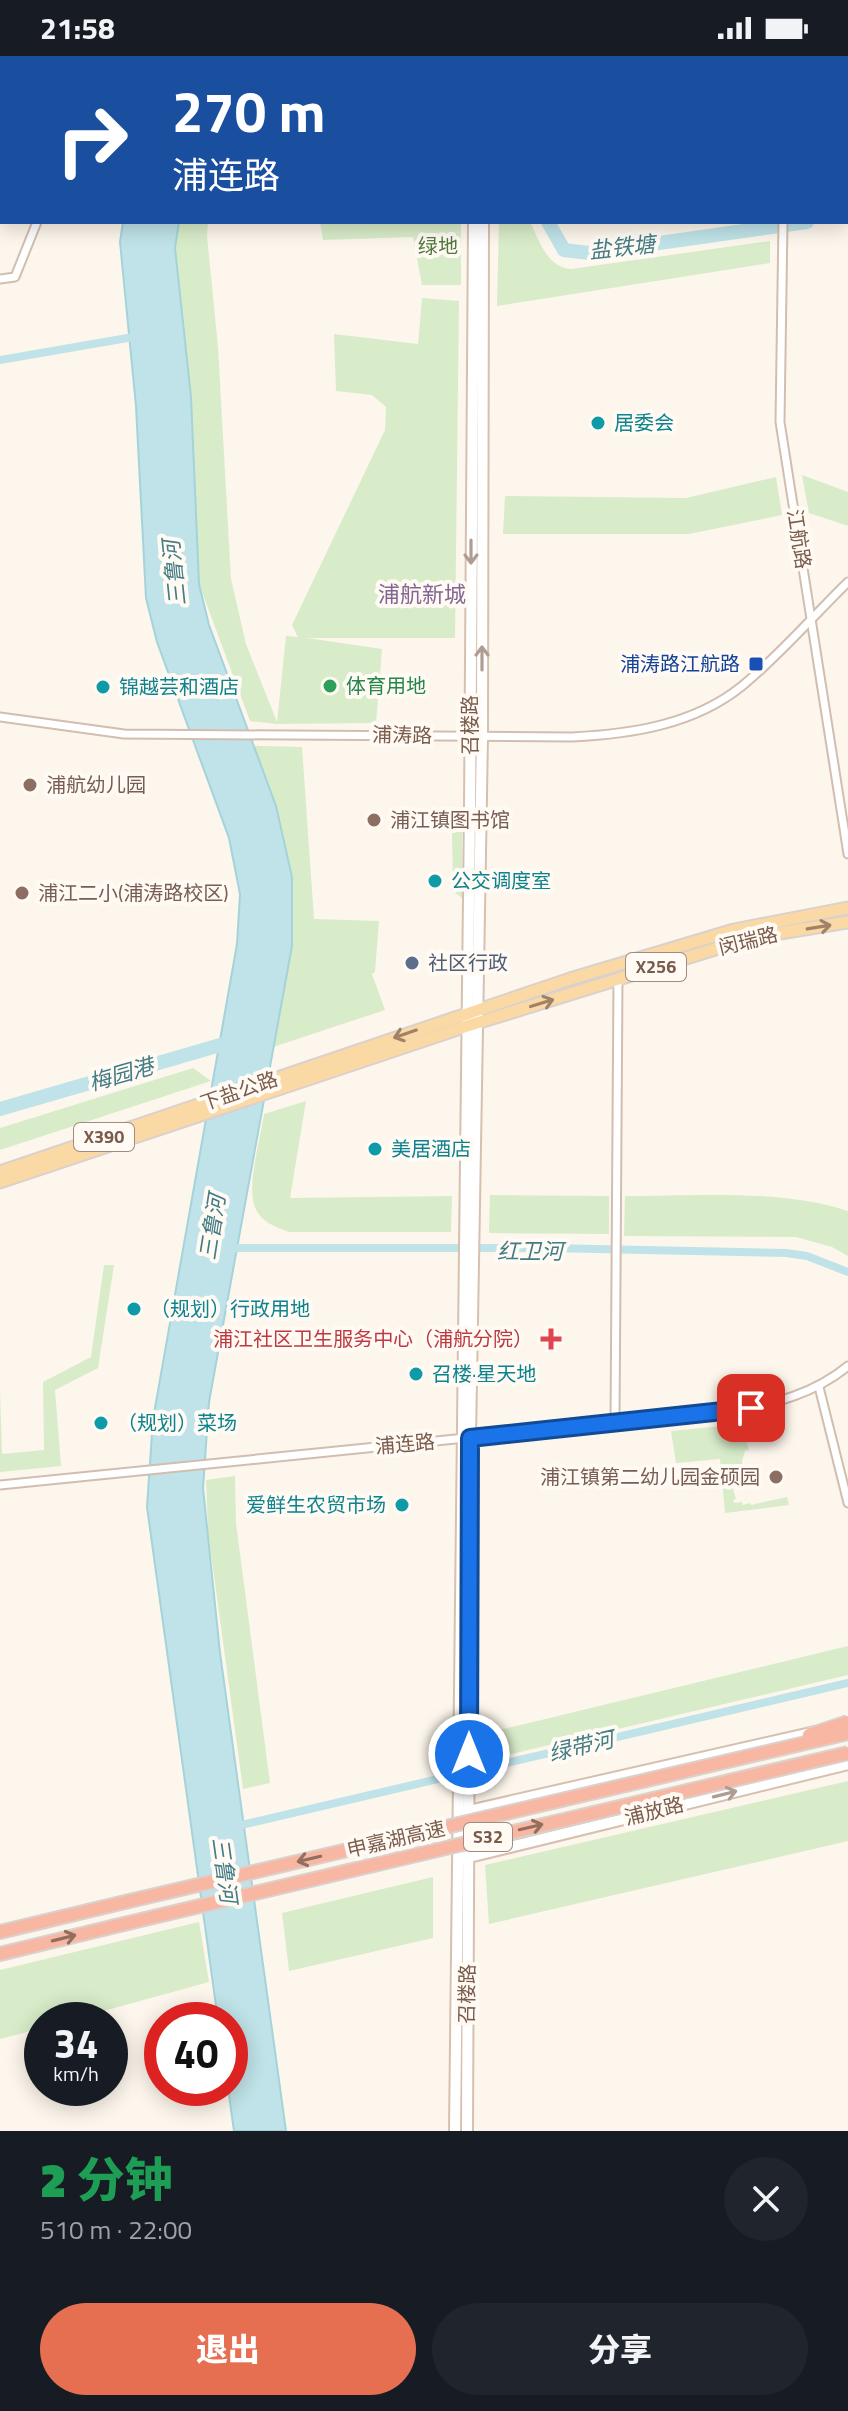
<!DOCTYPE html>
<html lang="zh">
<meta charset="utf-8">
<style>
:root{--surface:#171b24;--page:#20242c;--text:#f1f3f6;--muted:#9ea1a6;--accent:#e76f51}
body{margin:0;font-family:"Titillium Web","Noto Sans SC",sans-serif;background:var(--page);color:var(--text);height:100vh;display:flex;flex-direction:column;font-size:30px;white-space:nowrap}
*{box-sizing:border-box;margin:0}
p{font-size:26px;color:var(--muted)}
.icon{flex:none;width:44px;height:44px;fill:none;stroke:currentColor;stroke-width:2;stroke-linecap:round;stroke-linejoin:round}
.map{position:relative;height:2075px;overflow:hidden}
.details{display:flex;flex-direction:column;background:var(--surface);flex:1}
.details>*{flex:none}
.top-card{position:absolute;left:0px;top:0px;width:848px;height:168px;box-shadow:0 4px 20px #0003;background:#1a4fa0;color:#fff;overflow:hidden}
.speed{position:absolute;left:24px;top:1946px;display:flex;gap:16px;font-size:40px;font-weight:700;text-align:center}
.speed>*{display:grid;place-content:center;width:104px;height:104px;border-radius:50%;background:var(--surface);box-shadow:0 4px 20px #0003;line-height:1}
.speed small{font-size:20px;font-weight:400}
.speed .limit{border:12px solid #d22;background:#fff;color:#111}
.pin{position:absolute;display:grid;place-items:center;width:68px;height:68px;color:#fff;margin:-34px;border-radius:16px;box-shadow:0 4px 12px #0006}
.me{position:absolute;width:88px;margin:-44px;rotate:0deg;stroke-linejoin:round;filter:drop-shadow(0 0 6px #0008)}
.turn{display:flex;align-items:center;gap:28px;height:168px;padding:0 40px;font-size:36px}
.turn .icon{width:104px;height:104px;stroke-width:2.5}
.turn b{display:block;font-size:56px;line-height:68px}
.round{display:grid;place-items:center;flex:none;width:84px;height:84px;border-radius:42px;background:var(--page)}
.headline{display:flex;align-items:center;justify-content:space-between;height:136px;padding:0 40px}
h1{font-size:48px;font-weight:800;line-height:60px;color:#1e9e55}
.primary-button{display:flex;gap:16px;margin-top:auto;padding:16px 40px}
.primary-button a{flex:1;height:92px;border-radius:48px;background:var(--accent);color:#fff;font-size:32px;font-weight:800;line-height:92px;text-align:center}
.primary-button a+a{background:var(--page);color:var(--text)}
.status{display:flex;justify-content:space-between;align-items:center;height:56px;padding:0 40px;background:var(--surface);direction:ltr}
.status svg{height:22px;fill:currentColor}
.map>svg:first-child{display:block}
.green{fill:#d8ecc9}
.water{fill:#bfe3e8;stroke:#a5d3da;stroke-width:2}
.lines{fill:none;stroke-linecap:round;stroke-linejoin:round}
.canal{stroke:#bfe3e8;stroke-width:8}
.river{stroke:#bfe3e8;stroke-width:14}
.street-casing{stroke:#d1beb0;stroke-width:11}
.secondary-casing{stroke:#d6c0b0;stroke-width:14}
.primary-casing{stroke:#dad1cd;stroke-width:15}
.highway-casing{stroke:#dad1cd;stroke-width:16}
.street{stroke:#fff;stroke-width:7}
.secondary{stroke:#fff;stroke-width:10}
.primary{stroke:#fbd9a5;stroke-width:11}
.highway{stroke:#f7b7a3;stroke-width:12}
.highway-bridge-casing{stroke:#dad1cd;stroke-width:16;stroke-linecap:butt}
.highway-bridge{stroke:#f7b7a3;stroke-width:12}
.oneway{stroke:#af9d94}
.oneway2{stroke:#a18267}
.oneway3{stroke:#936e5e}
.route-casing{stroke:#114b97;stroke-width:20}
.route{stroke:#1a73e8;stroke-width:14}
.culture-dot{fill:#0f9aa8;stroke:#fffaf3;stroke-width:3}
.transit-dot{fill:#1a4fb4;stroke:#fffaf3;stroke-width:3}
.leisure-dot{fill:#2e9e5b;stroke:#fffaf3;stroke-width:3}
.education-dot{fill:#8d6e63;stroke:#fffaf3;stroke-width:3}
.service-dot{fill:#5c6f8a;stroke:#fffaf3;stroke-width:3}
.health-dot{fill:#e0444e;stroke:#fffaf3;stroke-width:3}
.labels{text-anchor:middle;stroke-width:8;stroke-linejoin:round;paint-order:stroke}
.shield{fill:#fffaf3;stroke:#a28b7f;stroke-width:2}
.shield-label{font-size:18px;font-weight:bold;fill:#7a5c4d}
.park-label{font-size:20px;fill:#537a41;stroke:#fffaf3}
.culture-label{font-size:20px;fill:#0d838f;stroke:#fffaf3;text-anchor:start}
.street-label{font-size:20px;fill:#7a5c4d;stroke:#fffaf3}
.transit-label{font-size:20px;fill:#164399;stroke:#fffaf3;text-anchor:end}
.leisure-label{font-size:20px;fill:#27864d;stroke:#fffaf3;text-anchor:start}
.education-label{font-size:20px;fill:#785e54;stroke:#fffaf3;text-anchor:start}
.service-label{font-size:20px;fill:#4e5e75;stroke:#fffaf3;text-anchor:start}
.health-label{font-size:20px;fill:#be3a42;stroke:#fffaf3;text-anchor:end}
.water-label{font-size:22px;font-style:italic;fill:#437c86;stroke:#fffaf3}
.neighbourhood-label{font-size:22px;fill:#846695;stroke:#fffaf3}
</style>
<div class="status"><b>21:58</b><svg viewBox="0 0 49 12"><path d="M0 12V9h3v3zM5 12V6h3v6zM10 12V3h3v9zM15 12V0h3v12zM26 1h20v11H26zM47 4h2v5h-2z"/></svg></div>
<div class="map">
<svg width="848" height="2075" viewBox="0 0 848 2075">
<rect width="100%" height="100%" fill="#fdf6ec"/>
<g class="green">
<path d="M179 166H208L207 180 218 291 231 523 246 588 277 666 286 580 298 581 292 569 385 374 386 351 372 339 336 335 334 278 418 288 422 242 459 245 455 582H307L382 593 376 667 277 668 250 665 199 528 175 192Z"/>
<path d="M320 166H461V229H422L413 181 323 184Z"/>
<path d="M499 166H530C540 186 547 211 571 213L770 185V207L497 250Z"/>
<path d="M802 419 848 436V470L809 457Z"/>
<path d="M776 421 782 459 689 478H503L505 440 686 442Z"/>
<path d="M222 689 302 691 314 863 379 865 375 916 372 918 385 954 273 991Z"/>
<path d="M462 766V842L453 835 452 775 453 769Z"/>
<path d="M193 1012 211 1025 0 1094V1072Z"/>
<path d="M306 1045 290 1142 452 1140 451 1176H289C275 1171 261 1166 255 1151 246 1132 261 1080 264 1058Z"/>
<path d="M490 1139 609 1140V1178L489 1177Z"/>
<path d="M625 1140C693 1140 784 1133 848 1155V1200L832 1191 796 1181 624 1180Z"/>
<path d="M104 1209H114L98 1312 55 1334 61 1410 0 1416V1333L2 1398 44 1394 43 1326 91 1301Z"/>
<path d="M732 1369 734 1378 746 1383 749 1394 745 1395 742 1405 744 1418 730 1422 736 1443 733 1444 734 1447 742 1446 743 1449 750 1447 751 1449 787 1441 789 1449 725 1457 720 1403 676 1407 671 1375Z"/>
<path d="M235 1420 236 1467 270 1727 243 1733 208 1475 206 1424Z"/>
<path d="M848 1590V1619L490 1703 491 1676Z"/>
<path d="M848 1725V1785L489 1868 485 1809Z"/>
<path d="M433 1821V1882L289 1915 282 1857Z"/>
<path d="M199 1866 209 1926 71 1964H42V1972L0 1983V1914Z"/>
</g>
<path class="water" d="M123 166H179L175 192 191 341 199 528 209 569 276 750 292 821V890L209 1346 203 1432 220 1597 286 2075H234L228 2032 230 1964H218L147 1451 153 1363 237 888 240 838 229 782 157 586 146 542 136 350 120 186Z"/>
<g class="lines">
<g class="canal">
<path d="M0 304 139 280"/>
<path d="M228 1192H549L786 1197 807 1200 848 1216"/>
<path d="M233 1771 848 1627"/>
</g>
<g class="river">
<path d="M846 160H848"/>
<path d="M548 166 564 194 589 197 807 166"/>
<path d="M0 1053 234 985"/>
</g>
<g class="street-casing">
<g id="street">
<path d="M72 0V2"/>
<path d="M585 2 656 0"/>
<path d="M785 2V0"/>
<path d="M783 166 780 366 848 798"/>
<path d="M0 223 15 221 37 166"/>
<path d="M0 661 124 678 572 681C631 678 694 669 742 630 780 599 813 560 848 526"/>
<path d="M819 1331 848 1447"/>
<path d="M615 1367 618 923"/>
<path d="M0 1429 733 1355C776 1347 814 1338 848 1310"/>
</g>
</g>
<g class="secondary-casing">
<g id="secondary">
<path d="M475 0V2"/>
<path d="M486 2V0"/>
<path d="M464 1756 815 1676"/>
<path d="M465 1802 848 1708"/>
<path d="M455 2075 470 754 474 166"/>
<path d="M467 2075 470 1382 482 680 483 166"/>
</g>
</g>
<g class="primary-casing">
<g id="primary">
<path d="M0 1116 570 923 734 874 848 852"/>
<path d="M0 1126 467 970 728 889 774 878 848 866"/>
</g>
</g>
<g class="highway-casing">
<g id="highway">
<path d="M0 1876 125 1846"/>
<path d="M0 1898 128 1867"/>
</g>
</g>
<use href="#street" class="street"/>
<use href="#secondary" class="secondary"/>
<use href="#primary" class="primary"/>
<use href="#highway" class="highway"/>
<g class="highway-bridge-casing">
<g id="highway-bridge">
<path d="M809 1679 848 1666"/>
<path d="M125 1846 848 1677"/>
<path d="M128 1867 848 1697"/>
</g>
</g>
<use href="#highway-bridge" class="highway-bridge"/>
</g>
<defs><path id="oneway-shaft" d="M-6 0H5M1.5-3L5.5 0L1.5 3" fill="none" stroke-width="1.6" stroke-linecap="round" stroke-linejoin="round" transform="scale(2)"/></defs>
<g class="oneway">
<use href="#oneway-shaft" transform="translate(471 496) rotate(90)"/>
<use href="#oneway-shaft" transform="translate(482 602) rotate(-90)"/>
<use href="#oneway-shaft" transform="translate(725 1738) rotate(-14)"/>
</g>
<g class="oneway2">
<use href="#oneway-shaft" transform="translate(819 871) rotate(-9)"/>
<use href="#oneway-shaft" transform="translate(542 947) rotate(-17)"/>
<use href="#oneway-shaft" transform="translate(405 978) rotate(161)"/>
</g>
<g class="oneway3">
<use href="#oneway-shaft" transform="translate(531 1771) rotate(-13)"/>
<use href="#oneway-shaft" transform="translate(309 1803) rotate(167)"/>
<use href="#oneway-shaft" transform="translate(64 1882) rotate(-14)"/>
</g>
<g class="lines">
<g class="route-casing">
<path id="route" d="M469 1698 470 1382 751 1352"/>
</g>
<use href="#route" class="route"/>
</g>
<g class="culture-dot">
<circle cx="598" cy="367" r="8"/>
<circle cx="103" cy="631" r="8"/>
<circle cx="435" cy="825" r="8"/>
<circle cx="375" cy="1093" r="8"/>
<circle cx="134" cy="1253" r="8"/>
<circle cx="416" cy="1318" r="8"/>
<circle cx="101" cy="1367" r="8"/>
<circle cx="402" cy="1449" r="8"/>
</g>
<rect class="transit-dot" x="748" y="600" width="16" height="16" rx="4"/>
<circle class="leisure-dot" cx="330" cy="630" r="8"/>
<g class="education-dot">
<circle cx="30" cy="729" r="8"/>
<circle cx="374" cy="764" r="8"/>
<circle cx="22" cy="837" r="8"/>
<circle cx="776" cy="1421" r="8"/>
</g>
<circle class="service-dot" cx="412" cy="907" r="8"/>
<path class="health-dot" d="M547 1271h8v8h8v8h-8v8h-8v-8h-8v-8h8z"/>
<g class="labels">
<g class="shield">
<rect x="626" y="897" width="60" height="28" rx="6"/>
<rect x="74" y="1067" width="60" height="28" rx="6"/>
<rect x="464" y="1767" width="48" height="28" rx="6"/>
</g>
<g class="shield-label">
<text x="656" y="917">X256</text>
<text x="104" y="1087">X390</text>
<text x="488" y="1787">S32</text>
</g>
<g class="park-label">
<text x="438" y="197">绿地</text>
</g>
<g class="culture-label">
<text x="614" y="374">居委会</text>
<text x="119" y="638">锦越芸和酒店</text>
<text x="451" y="832">公交调度室</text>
<text x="391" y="1100">美居酒店</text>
<text x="150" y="1260">（规划）行政用地</text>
<text x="432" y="1325">召楼·星天地</text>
<text x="117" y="1374">（规划）菜场</text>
<text x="386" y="1456" text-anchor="end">爱鲜生农贸市场</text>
</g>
<g class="street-label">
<text transform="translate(799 483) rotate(81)" y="7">江航路</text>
<text transform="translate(470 669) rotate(-90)" y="7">召楼路</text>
<text transform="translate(402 679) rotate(1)" y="7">浦涛路</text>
<text transform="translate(748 885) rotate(-14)" y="7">闵瑞路</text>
<text transform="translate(239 1035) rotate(-19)" y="7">下盐公路</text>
<text transform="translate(405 1388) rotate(-5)" y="7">浦连路</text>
<text transform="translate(654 1755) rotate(-14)" y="7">浦放路</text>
<text transform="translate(396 1783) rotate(-13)" y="7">申嘉湖高速</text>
<text transform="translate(467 1938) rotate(-89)" y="7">召楼路</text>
</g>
<g class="transit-label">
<text x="740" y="615">浦涛路江航路</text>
</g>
<g class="leisure-label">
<text x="346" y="637">体育用地</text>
</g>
<g class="education-label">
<text x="46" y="736">浦航幼儿园</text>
<text x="390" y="771">浦江镇图书馆</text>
<text x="38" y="844">浦江二小(浦涛路校区)</text>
<text x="760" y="1428" text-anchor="end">浦江镇第二幼儿园金硕园</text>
</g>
<g class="service-label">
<text x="428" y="914">社区行政</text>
</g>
<g class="health-label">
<text x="533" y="1290">浦江社区卫生服务中心（浦航分院）</text>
</g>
<g class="water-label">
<text transform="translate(622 191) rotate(-6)" y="8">盐铁塘</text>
<text transform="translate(174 517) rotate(-96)" y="8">三鲁河</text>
<text transform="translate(121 1018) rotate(-16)" y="8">梅园港</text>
<text transform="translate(212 1171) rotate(-81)" y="8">三鲁河</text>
<text x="530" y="1203">红卫河</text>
<text transform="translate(581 1690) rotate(-13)" y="8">绿带河</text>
<text transform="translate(225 1814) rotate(82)" y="8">三鲁河</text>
</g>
<g class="neighbourhood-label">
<text x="422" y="546">浦航新城</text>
</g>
</g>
</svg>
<div class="speed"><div>34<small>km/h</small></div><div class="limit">40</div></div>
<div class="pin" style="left:751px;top:1352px;background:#d93025"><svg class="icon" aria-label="arrive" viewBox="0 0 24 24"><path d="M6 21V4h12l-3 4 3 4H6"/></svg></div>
<svg class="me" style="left:469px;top:1698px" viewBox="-20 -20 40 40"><circle r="17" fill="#1a73e8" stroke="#fff" stroke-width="3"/><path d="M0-11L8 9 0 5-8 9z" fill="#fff"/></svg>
<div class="top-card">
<div class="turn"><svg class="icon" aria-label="right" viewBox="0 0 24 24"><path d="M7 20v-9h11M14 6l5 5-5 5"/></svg><div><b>270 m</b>浦连路</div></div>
</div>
</div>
<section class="details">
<div class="headline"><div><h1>2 分钟</h1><p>510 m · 22:00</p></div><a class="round"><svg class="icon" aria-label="close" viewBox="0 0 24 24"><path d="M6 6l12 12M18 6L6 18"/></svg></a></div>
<div class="primary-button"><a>退出</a><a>分享</a></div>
</section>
